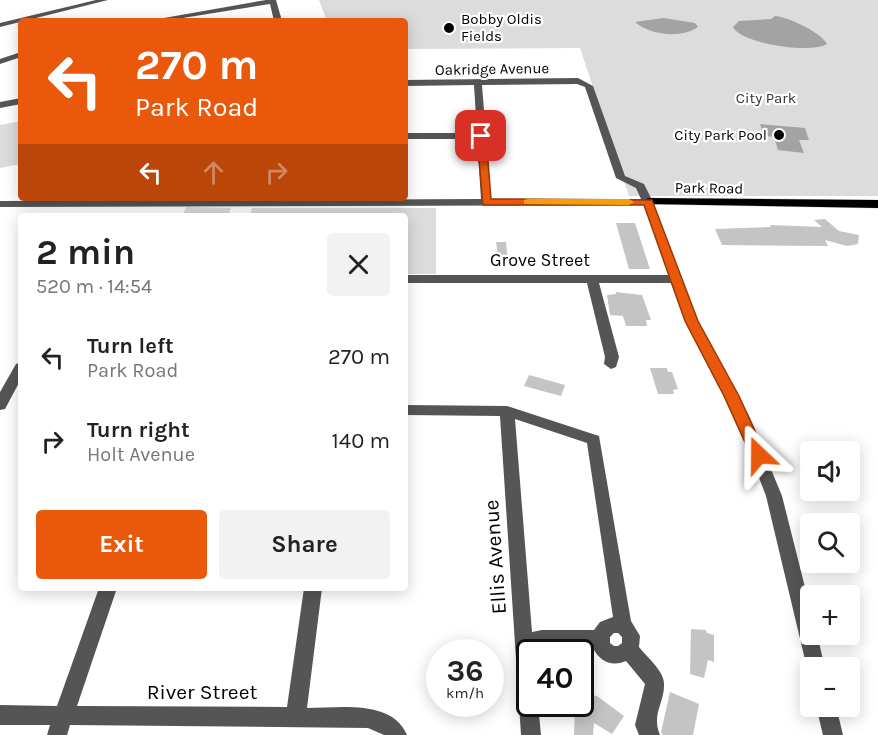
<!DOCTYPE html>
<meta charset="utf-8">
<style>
:root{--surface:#fff;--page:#f2f2f2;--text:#222;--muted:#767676;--accent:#ea580c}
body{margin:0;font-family:Karla,sans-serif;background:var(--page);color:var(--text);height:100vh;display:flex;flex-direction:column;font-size:22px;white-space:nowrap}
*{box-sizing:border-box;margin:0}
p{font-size:20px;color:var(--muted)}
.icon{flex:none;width:33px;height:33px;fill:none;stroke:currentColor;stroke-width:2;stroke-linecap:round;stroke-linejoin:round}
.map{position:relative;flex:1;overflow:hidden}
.drawer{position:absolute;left:18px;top:213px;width:390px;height:378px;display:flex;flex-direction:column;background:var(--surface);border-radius:6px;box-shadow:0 3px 15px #0003}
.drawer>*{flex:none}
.banner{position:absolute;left:18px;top:18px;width:390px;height:183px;border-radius:6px;box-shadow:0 3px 15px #0003;background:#ea580c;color:#fff;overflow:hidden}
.fabs{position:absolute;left:800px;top:441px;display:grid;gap:12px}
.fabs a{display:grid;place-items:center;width:60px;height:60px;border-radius:6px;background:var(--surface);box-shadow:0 3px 15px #0003;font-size:30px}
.speed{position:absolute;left:426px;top:639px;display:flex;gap:12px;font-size:30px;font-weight:700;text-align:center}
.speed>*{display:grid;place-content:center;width:78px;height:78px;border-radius:50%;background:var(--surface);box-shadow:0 3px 15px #0003;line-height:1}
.speed small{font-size:15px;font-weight:400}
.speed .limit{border:3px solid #111;border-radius:9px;background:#fff;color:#111}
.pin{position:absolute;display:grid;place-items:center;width:51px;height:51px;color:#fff;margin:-26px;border-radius:12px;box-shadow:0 3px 9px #0006}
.me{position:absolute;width:66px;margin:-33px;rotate:337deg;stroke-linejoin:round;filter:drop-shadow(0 0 4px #0008)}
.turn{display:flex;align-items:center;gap:21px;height:126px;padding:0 18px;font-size:27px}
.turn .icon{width:78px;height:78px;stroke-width:2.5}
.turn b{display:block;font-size:42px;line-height:51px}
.lanes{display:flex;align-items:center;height:57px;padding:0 18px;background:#0003;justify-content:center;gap:30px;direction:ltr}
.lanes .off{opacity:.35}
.round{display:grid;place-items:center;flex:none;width:63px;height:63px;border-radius:6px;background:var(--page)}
.overview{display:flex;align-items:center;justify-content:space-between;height:102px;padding:0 18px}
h1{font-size:36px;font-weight:700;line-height:45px}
.button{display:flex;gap:12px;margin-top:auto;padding:12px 18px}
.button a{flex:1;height:69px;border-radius:6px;background:var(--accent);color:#fff;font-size:24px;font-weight:700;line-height:69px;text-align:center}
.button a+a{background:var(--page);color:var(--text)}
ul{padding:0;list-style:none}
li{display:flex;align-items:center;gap:18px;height:84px;padding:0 18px}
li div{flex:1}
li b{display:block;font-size:22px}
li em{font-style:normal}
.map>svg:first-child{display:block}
.green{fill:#dcdcdc}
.water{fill:#a3a3a3}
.building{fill:#c4c4c4}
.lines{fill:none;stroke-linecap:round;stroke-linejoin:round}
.major-casing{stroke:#dbdbdb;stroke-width:1}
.minor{fill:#555;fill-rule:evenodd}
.major{fill:#000;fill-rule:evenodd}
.route{fill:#ea580c;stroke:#983908;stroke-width:1.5}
.slow{fill:#f59e0b}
.poi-dot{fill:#000;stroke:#fff;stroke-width:2}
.labels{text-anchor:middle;stroke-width:4.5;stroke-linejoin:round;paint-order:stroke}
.far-poi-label{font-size:15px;fill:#000;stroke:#fff;text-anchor:start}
.far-street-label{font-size:15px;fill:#000;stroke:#fff}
.far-park-label{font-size:15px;fill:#333;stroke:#fff}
.street-label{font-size:18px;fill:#000;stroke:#fff}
.near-street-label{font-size:21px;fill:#000;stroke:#fff}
</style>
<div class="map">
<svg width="878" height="735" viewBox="0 0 878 735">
<rect width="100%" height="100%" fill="#fff"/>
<g class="green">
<path d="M319 0H878V196H629L580 48 405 49V21H327Z"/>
<path d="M21 121V164L0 168V125Z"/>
<path d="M186 207 231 208 228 216H182Z"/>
<path d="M252 208H436V274H405V216H249Z"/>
</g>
<g class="water">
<path d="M775 16C788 17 821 32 827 44 811 54 741 44 733 27L739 21 771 19Z"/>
<path d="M664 18 695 23 698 27C680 39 650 35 635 22Z"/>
<path d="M760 124 805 128 809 140H799L804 153 778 150 774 137 764 136Z"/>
</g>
<g class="building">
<path d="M825 219 839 231 859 235 858 244 847 246 825 240 828 246 722 245 715 229 771 227 770 225 822 227 814 220Z"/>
<path d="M616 223H635L650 269H629Z"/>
<path d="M496 242H506L508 262H499Z"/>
<path d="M616 292 642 295 651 320H646L647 326H626L623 316 610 315 607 295 616 294Z"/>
<path d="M650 368H667L668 372H672L678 389 673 390 674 394H658Z"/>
<path d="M529 375 565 385 561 396 524 386Z"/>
<path d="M691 629 706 630 707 633 714 635V662L708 660 704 678 690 674Z"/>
<path d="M670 692 699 704 693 735H663L661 732Z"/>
<path d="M580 693 597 696 624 716 612 734 594 723 593 735H574L575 704H580Z"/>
</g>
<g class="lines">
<g class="major-casing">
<path id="major" d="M648 198 878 200V208L644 204 642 202Z"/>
</g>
<g class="minor">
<path d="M96 0H108L0 27V23Z"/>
<path d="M266 0H276L282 21H274L270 4 164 21H147Z"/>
<path d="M21 52V57L0 64V59Z"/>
<path d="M578 78 593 86 625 176 644 184 653 202 697 321 750 418 782 496 810 607V634H817L825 668H810V675L807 668 766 496 736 418 685 321 671 283H599L619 357 616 367 611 369 604 364 605 357 587 283H405V275H669L644 205 0 207V201L481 199 477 139H405V133H477L474 85 405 86V80ZM577 84 585 87 616 178 636 188 641 199H491L482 85Z"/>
<path d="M21 98V104L0 108V102Z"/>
<path d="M21 362V379L5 409 0 410V392L16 364Z"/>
<path d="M405 405 507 406 599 436 631 621 640 636 639 647C646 656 664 671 664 683 665 703 651 714 660 735H639L635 725 645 684 626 661C612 667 600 662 593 648H542L530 652V704H538L541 735H521L500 416 405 415ZM515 419 587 443 613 617 600 622 594 630H542L532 632ZM614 633H618L622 637V643L618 646H614L610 643V637Z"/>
<path d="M99 588H117L77 706 287 707 304 588H322L307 708C339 708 392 699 407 735H384L368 728 70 725 67 735H47L50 725H0V705L57 706Z"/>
<path d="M816 706H836L843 735H823Z"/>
</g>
<use href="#major" class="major"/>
</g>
<path class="route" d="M481 133 486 136 491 199 652 200 698 321 739 396 766 455 764 460H753L724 396 685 321 644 205H483L477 136Z"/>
<path class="slow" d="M528 199H629L634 202 629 205 524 204V200Z"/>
<g class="poi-dot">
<circle cx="449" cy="28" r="6"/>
<circle cx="779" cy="135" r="6"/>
</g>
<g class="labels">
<g class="far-poi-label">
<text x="461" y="24">Bobby Oldis<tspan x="461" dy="17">Fields</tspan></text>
<text x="767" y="140" text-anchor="end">City Park Pool</text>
</g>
<g class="far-street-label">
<text transform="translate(492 69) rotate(-1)" y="5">Oakridge Avenue</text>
<text transform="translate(709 188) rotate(1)" y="5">Park Road</text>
</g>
<g class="far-park-label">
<text x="766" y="103">City Park</text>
</g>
<g class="street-label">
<text x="540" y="266">Grove Street</text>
</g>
<g class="near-street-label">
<text transform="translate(495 557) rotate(-94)" y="7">Ellis Avenue</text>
<text x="202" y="699">River Street</text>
</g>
</g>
</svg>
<div class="fabs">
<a><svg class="icon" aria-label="sound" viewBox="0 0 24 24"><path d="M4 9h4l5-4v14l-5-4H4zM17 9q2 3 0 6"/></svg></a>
<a><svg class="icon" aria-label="search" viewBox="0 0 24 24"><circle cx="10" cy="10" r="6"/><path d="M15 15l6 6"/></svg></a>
<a>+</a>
<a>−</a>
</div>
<div class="speed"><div>36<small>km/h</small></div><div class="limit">40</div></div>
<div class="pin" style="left:481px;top:136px;background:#d93025"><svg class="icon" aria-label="arrive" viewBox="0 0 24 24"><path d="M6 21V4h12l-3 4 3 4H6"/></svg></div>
<svg class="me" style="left:759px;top:455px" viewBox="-20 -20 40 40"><path d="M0-17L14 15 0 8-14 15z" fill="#ea580c" stroke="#fff" stroke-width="4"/></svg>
<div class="banner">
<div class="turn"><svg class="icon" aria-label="left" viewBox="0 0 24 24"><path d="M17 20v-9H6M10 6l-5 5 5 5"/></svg><div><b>270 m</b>Park Road</div></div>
<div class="lanes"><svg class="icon" aria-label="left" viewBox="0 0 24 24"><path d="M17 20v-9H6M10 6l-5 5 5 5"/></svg><svg class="icon off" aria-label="ahead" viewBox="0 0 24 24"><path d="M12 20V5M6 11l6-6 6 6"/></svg><svg class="icon off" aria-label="right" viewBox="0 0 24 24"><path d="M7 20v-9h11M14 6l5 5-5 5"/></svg></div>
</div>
<section class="drawer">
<div class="overview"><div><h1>2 min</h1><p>520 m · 14:54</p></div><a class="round"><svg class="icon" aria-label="close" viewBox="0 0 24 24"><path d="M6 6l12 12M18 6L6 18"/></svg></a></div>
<ul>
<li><svg class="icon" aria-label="left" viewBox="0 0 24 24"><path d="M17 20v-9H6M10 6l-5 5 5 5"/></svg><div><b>Turn left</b><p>Park Road</p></div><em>270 m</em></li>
<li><svg class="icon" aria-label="right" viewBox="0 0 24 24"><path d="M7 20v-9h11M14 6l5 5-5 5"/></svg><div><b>Turn right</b><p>Holt Avenue</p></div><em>140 m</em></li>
</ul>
<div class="button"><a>Exit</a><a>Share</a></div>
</section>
</div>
